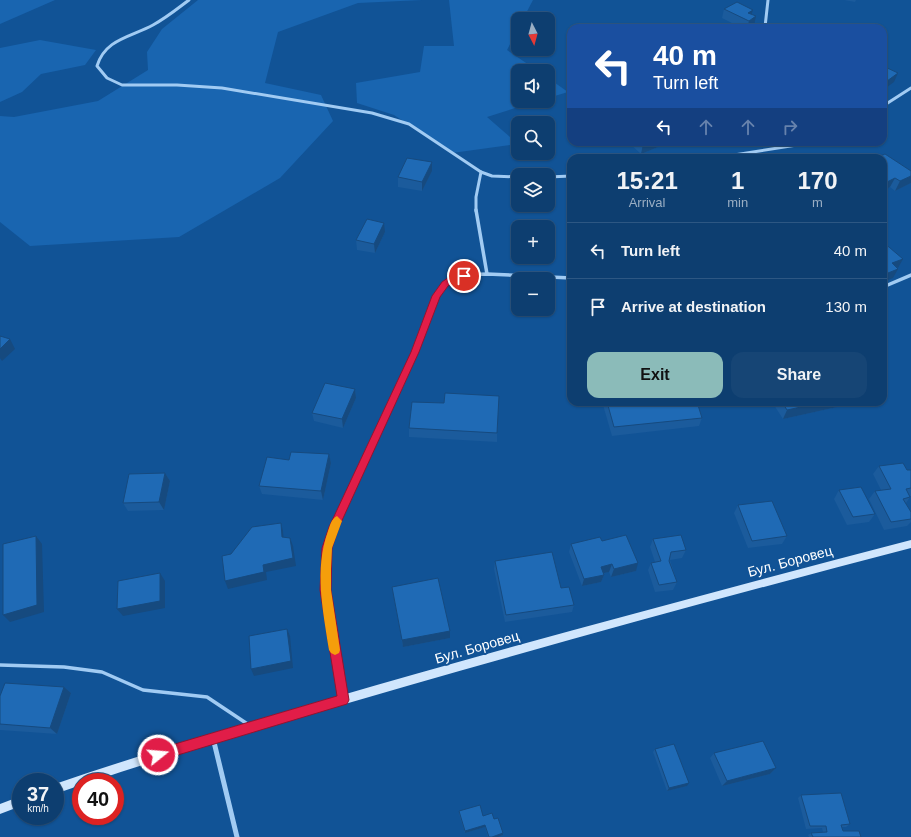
<!DOCTYPE html>
<meta charset="utf-8">
<style>
:root{--surface:#0d3e70;--page:#164575;--text:#f1f3f6;--muted:#9aaec3;--line:#2d5783;--accent:#8bbbb9}
body{margin:0;font-family:Helvetica,sans-serif;background:var(--page);color:var(--text);height:100vh;display:flex;flex-direction:column;font-size:15px;white-space:nowrap}
*{box-sizing:border-box;margin:0}
p{font-size:13px;color:var(--muted)}
.icon{flex:none;width:22px;height:22px;fill:none;stroke:currentColor;stroke-width:2;stroke-linecap:round;stroke-linejoin:round}
.map{position:relative;flex:1;overflow:hidden}
.details{position:absolute;left:567px;top:154px;width:320px;height:252px;display:flex;flex-direction:column;background:var(--surface);border-radius:12px;box-shadow:0 1px 3px #0004,0 0 0 1px var(--line)}
.details>*{flex:none}
.top-card{position:absolute;left:567px;top:24px;width:320px;height:122px;border-radius:12px;box-shadow:0 1px 3px #0004,0 0 0 1px var(--line);background:#1a4fa0;color:#fff;overflow:hidden}
.needle{width:26px;rotate:174deg}
.controls{position:absolute;left:511px;top:12px;display:grid;gap:8px}
.controls a{display:grid;place-items:center;width:44px;height:44px;border-radius:8px;background:var(--surface);box-shadow:0 1px 3px #0004,0 0 0 1px var(--line);font-size:20px}
.speed{position:absolute;left:12px;top:773px;display:flex;gap:8px;font-size:20px;font-weight:700;text-align:center}
.speed>*{display:grid;place-content:center;width:52px;height:52px;border-radius:50%;background:var(--surface);box-shadow:0 1px 3px #0004,0 0 0 1px var(--line);line-height:1}
.speed small{font-size:10px;font-weight:400}
.speed .limit{border:6px solid #d22;background:#fff;color:#111}
.pin{position:absolute;display:grid;place-items:center;width:34px;height:34px;color:#fff;margin:-17px;border:2px solid #fff;border-radius:50%;box-shadow:0 1px 4px #0007}
.me{position:absolute;width:44px;margin:-22px;rotate:73deg;stroke-linejoin:round;filter:drop-shadow(0 0 3px #0008)}
.turn{display:flex;align-items:center;gap:14px;height:84px;padding:0 20px;font-size:18px}
.turn .icon{width:52px;height:52px;stroke-width:2.5}
.turn b{display:block;font-size:28px;line-height:34px}
.lanes{display:flex;align-items:center;height:38px;padding:0 20px;background:#0003;justify-content:center;gap:20px;direction:ltr}
.lanes .off{opacity:.35}
.eta{display:flex;justify-content:space-evenly;align-items:center;height:68px;text-align:center}
.eta b{font-size:24px;font-weight:700;line-height:28px}
.cta{display:flex;gap:8px;margin-top:auto;padding:8px 20px}
.cta a{flex:1;height:46px;border-radius:12px;background:var(--accent);color:#111;font-size:16px;font-weight:700;line-height:46px;text-align:center}
.cta a+a{background:var(--page);color:var(--text)}
ul{padding:0;list-style:none}
li{display:flex;align-items:center;gap:12px;height:56px;padding:0 20px;border-top:1px solid var(--line)}
li div{flex:1}
li b{display:block;font-size:15px}
li em{font-style:normal}
.map>svg:first-child{display:block}
.green{fill:#1965b0}
.lines{fill:none;stroke-linecap:round;stroke-linejoin:round}
.lane{stroke:#a1cbf3;stroke-width:3.5}
.street-far2{stroke:#a1cbf3;stroke-width:3}
.street-far1{stroke:#a1cbf3;stroke-width:3.5}
.street{stroke:#a1cbf3;stroke-width:5}
.secondary{fill:#d0e6fd;fill-rule:evenodd}
.wall{fill:#1b5b9c}
.shaded-wall{fill:#164a7f}
.building{fill:#1f6ab5;stroke:#164a7f}
.route{fill:#e11d48;stroke:#92132f}
.slow{fill:#f59e0b}
.labels{text-anchor:middle;stroke-width:4;stroke-linejoin:round;paint-order:stroke}
.near-street-label{font-size:14px;fill:#fff;stroke:#115396}
</style>
<div class="map">
<svg width="911" height="837" viewBox="0 0 911 837">
<rect width="100%" height="100%" fill="#115396"/>
<g class="green">
<path d="M0 0H55L0 24Z"/>
<path d="M198 0H422L358 3 278 32 265 83 321 95 333 121 280 178 179 237 30 246 0 222V116L14 117 98 101 148 70 147 52 162 29Z"/>
<path d="M449 0H533L523 19H518V29L507 50 538 71H518V101H537L487 117 518 144 452 153 394 115 357 103 356 83 420 72 424 46H454Z"/>
<path d="M40 40 96 50 85 65 41 74 22 92 0 102V48Z"/>
<path d="M548 78 568 92 548 98Z"/>
</g>
<g class="lines">
<path class="lane" d="M0 665 64 667 102 672 143 690 207 697 249 725"/>
<g class="street-far2">
<path d="M189 0C177 9 166 18 153 25 131 37 105 39 97 66L107 78 122 85H177L222 88 372 113 409 124 481 172"/>
<path d="M765 27 768 0"/>
<path d="M883 106 911 88"/>
<path d="M715 158 816 142"/>
<path d="M548 177 571 176"/>
<path d="M476 211V197L481 172 492 176 518 177"/>
</g>
<g class="street-far1">
<path d="M476 210 487 274"/>
<path d="M883 287 911 275"/>
<path d="M354 484 415 352 436 296 445 284 452 279 464 275 487 274 571 278"/>
</g>
<g class="street">
<path d="M343 700C336 656 320 591 327 548 331 526 345 504 354 483"/>
<path d="M213 738 237 837"/>
</g>
<g class="secondary">
<path d="M911 540V548C742 592 574 638 407 686 301 717 195 747 91 782H81V785L55 794V784C175 743 297 708 419 673 582 627 746 583 911 540Z"/>
<path d="M21 796V806L0 814V804Z"/>
</g>
</g>
<g class="wall">
<path d="M844 0H856L855 2Z"/>
<path d="M724 9 752 14 754 26 749 28H742L722 18Z"/>
<path d="M629 142H659L658 147 641 154 629 143Z"/>
<path d="M883 158 911 171V183L895 191 890 187 883 191Z"/>
<path d="M432 171 422 191 398 187V177Z"/>
<path d="M385 232 375 253 357 250 356 240Z"/>
<path d="M355 389 356 398 343 428 314 421 312 413Z"/>
<path d="M604 402H697L702 418 699 426 612 436 603 405Z"/>
<path d="M772 402H856L855 403 783 419Z"/>
<path d="M409 428 497 433V442L409 437Z"/>
<path d="M329 454 331 463 323 500 262 494 259 486 289 460Z"/>
<path d="M879 466 907 470H911V496H909L910 497 906 503 911 512V522L907 526 884 530 869 499 875 491 881 490 873 474Z"/>
<path d="M165 473 170 481 164 510 128 511 123 503Z"/>
<path d="M839 490 875 514 869 522 847 525 834 499Z"/>
<path d="M738 505 787 536 782 544 748 548 734 513Z"/>
<path d="M653 539 686 550 682 558 670 560 677 582 673 590 655 592 648 570 651 563 655 562 650 547Z"/>
<path d="M602 541 636 571 611 577 609 572 603 573 604 575 601 582 582 586 569 552 571 544Z"/>
<path d="M495 561 561 588 574 605 572 612 505 622 494 569Z"/>
<path d="M392 587 450 638 403 647Z"/>
<path d="M64 687 71 693 57 734 0 730V696Z"/>
<path d="M655 749 687 786 667 791 653 752Z"/>
<path d="M714 753 776 768 770 774 722 786 710 758Z"/>
<path d="M801 795 850 824 846 827H842L843 831 861 837H809L808 835 811 833 823 832 822 828 806 829 798 798Z"/>
<path d="M459 811 483 816 494 819 503 833V835L498 837H488L485 827 465 833 459 814Z"/>
</g>
<g class="shaded-wall">
<path d="M753 10 750 19 748 13Z"/>
<path d="M756 16 754 26 749 28H747L749 21Z"/>
<path d="M898 73 894 82 883 90V84Z"/>
<path d="M648 142H659L658 147 641 154 643 144Z"/>
<path d="M432 162V171L422 191V182Z"/>
<path d="M911 176V183L895 191 900 181Z"/>
<path d="M895 178 890 187 883 191V184Z"/>
<path d="M384 223 385 232 375 253 374 244Z"/>
<path d="M903 259 898 268 892 263Z"/>
<path d="M898 269 893 278 883 282V275Z"/>
<path d="M10 339 15 349 2 361 0 358V349Z"/>
<path d="M355 389 356 398 343 428 342 419Z"/>
<path d="M824 402H856L855 403 783 419 787 410Z"/>
<path d="M329 454 331 463 323 500 321 491Z"/>
<path d="M165 473 170 481 164 510 159 502Z"/>
<path d="M281 523 283 531 284 545 282 537Z"/>
<path d="M36 536 42 544 44 612 10 622 3 615Z"/>
<path d="M290 538 293 546 296 566 266 572 267 580 228 589 225 581 263 565Z"/>
<path d="M638 563 636 571 611 577 614 569Z"/>
<path d="M612 564 609 572 599 574 601 567Z"/>
<path d="M160 573 165 581V608L123 616 117 609Z"/>
<path d="M604 575 601 582 582 586 584 579Z"/>
<path d="M287 629 290 636 293 668 254 676 251 669Z"/>
<path d="M450 631V638L403 647 402 640Z"/>
<path d="M64 687 71 693 57 734 50 728Z"/>
<path d="M776 768 770 774 722 786 727 781Z"/>
<path d="M689 783 687 786 667 791 669 788Z"/>
<path d="M485 825V827L465 833V831Z"/>
<path d="M503 833V835L498 837H492Z"/>
</g>
<g class="building">
<path d="M737 2 753 10 748 13 756 16 749 21 724 9Z"/>
<path d="M845 24 861 28H845Z"/>
<path d="M883 66 898 73 883 84Z"/>
<path d="M641 142H648L643 144Z"/>
<path d="M885 154 911 171V176L900 181 895 178 883 184V158H876Z"/>
<path d="M407 158 432 162 422 182 398 177Z"/>
<path d="M367 219 384 223 374 244 356 240Z"/>
<path d="M883 242 903 259 892 263 898 269 883 275Z"/>
<path d="M0 336 10 339 0 349Z"/>
<path d="M325 383 355 389 342 419 312 413Z"/>
<path d="M445 393 499 396 497 433 409 428 412 402 444 403Z"/>
<path d="M607 402H697L702 418 614 427Z"/>
<path d="M782 402H824L787 410Z"/>
<path d="M291 452 329 454 321 491 259 486 267 457 289 460Z"/>
<path d="M903 463 907 470H911V488L906 489 910 497 903 499 911 512V519L891 522 875 491 891 489 879 466Z"/>
<path d="M165 473 159 502 123 503 129 474Z"/>
<path d="M861 487 875 514 853 517 839 490Z"/>
<path d="M772 501 787 536 752 541 738 505Z"/>
<path d="M281 523 282 537 290 538 293 558 263 565 264 572 225 581 222 556 231 554 252 527Z"/>
<path d="M626 535 638 563 614 569 612 564 601 567 604 575 584 579 571 544 600 537 602 541Z"/>
<path d="M681 535 686 550 671 552 669 561 677 582 659 585 651 563 661 561 653 539Z"/>
<path d="M36 536 37 605 3 615V544Z"/>
<path d="M552 552 561 588 569 587 574 605 506 615 495 561Z"/>
<path d="M160 573V601L117 609 118 581Z"/>
<path d="M438 578 450 631 402 640 392 587Z"/>
<path d="M287 629 291 661 251 669 249 636Z"/>
<path d="M5 683 64 687 50 728 0 724V696Z"/>
<path d="M763 741 776 768 727 781 714 753Z"/>
<path d="M674 744 689 783 669 788 655 749Z"/>
<path d="M841 793 850 824 841 825 843 831H859L861 837H813L811 833 827 832 826 826H810L801 795Z"/>
<path d="M480 805 483 816 492 813 494 819 498 818 503 833 492 837H489L485 825 465 831 459 811Z"/>
</g>
<path class="route" d="M464 273 468 276 467 277 455 281 448 286 440 297 419 352 339 527 332 548 331 590 349 700 347 704 158 761 154 759 153 755 154 751 158 749 337 696 320 590 322 548 329 527 411 352 432 296 442 282 449 277Z"/>
<path class="slow" d="M337 516 342 521 332 548 331 569V590L340 650 339 653 335 655 331 653 329 650C323 610 314 570 328 531 330 526 331 519 337 516Z"/>
<g class="labels">
<g class="near-street-label">
<text transform="translate(790 561) rotate(-15)" y="5">Бул. Боровец</text>
<text transform="translate(477 647) rotate(-16)" y="5">Бул. Боровец</text>
</g>
</g>
</svg>
<div class="controls">
<a><svg class="needle" viewBox="-14 -14 28 28"><path d="M0-13l5 13h-10z" fill="#e53935"/><path d="M0 13l5-13h-10z" fill="#9aaec3"/></svg></a>
<a><svg class="icon" aria-label="sound" viewBox="0 0 24 24"><path d="M4 9h4l5-4v14l-5-4H4zM17 9q2 3 0 6"/></svg></a>
<a><svg class="icon" aria-label="search" viewBox="0 0 24 24"><circle cx="10" cy="10" r="6"/><path d="M15 15l6 6"/></svg></a>
<a><svg class="icon" aria-label="layers" viewBox="0 0 24 24"><path d="M12 4l9 5-9 5-9-5zM3 14l9 5 9-5"/></svg></a>
<a>+</a>
<a>−</a>
</div>
<div class="speed"><div>37<small>km/h</small></div><div class="limit">40</div></div>
<div class="pin" style="left:464px;top:276px;background:#d93025"><svg class="icon" aria-label="arrive" viewBox="0 0 24 24"><path d="M6 21V4h12l-3 4 3 4H6"/></svg></div>
<svg class="me" style="left:158px;top:755px" viewBox="-20 -20 40 40"><circle r="17" fill="#e11d48" stroke="#fff" stroke-width="3"/><path d="M0-11L8 9 0 5-8 9z" fill="#fff"/></svg>
<div class="top-card">
<div class="turn"><svg class="icon" aria-label="left" viewBox="0 0 24 24"><path d="M17 20v-9H6M10 6l-5 5 5 5"/></svg><div><b>40 m</b>Turn left</div></div>
<div class="lanes"><svg class="icon" aria-label="left" viewBox="0 0 24 24"><path d="M17 20v-9H6M10 6l-5 5 5 5"/></svg><svg class="icon off" aria-label="ahead" viewBox="0 0 24 24"><path d="M12 20V5M6 11l6-6 6 6"/></svg><svg class="icon off" aria-label="ahead" viewBox="0 0 24 24"><path d="M12 20V5M6 11l6-6 6 6"/></svg><svg class="icon off" aria-label="right" viewBox="0 0 24 24"><path d="M7 20v-9h11M14 6l5 5-5 5"/></svg></div>
</div>
<section class="details">
<div class="eta">
<div><b>15:21</b><p>Arrival</p></div>
<div><b>1</b><p>min</p></div>
<div><b>170</b><p>m</p></div>
</div>
<ul>
<li><svg class="icon" aria-label="left" viewBox="0 0 24 24"><path d="M17 20v-9H6M10 6l-5 5 5 5"/></svg><div><b>Turn left</b></div><em>40 m</em></li>
<li><svg class="icon" aria-label="arrive" viewBox="0 0 24 24"><path d="M6 21V4h12l-3 4 3 4H6"/></svg><div><b>Arrive at destination</b></div><em>130 m</em></li>
</ul>
<div class="cta"><a>Exit</a><a>Share</a></div>
</section>
</div>
